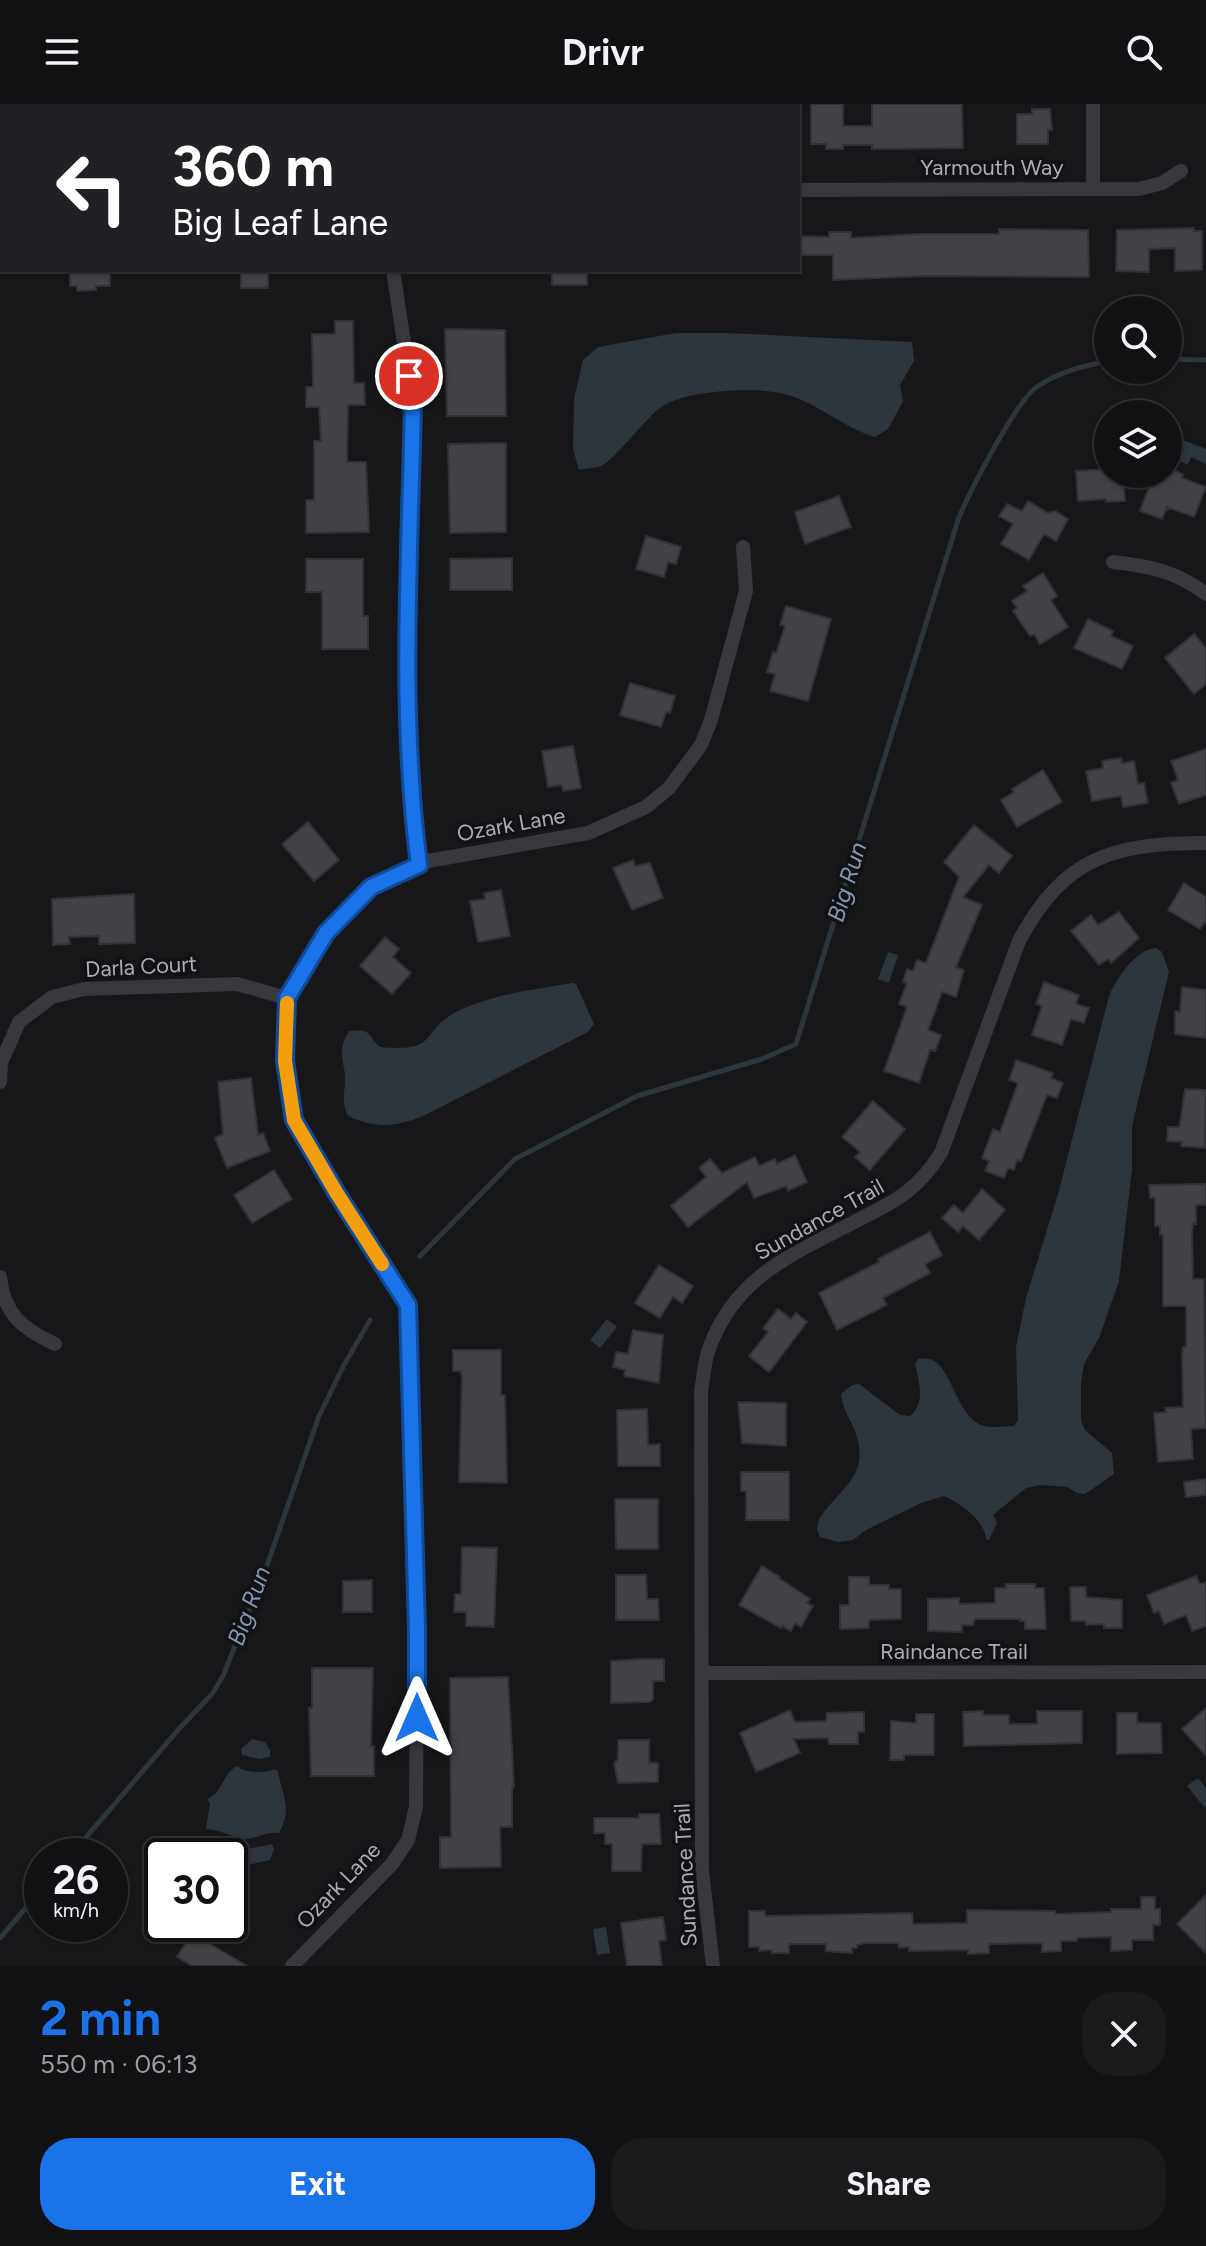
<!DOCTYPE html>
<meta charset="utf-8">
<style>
:root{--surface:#111113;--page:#1a1a1c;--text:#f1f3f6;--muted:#9c9da0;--line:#303133;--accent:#1a73e8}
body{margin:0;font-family:Figtree,sans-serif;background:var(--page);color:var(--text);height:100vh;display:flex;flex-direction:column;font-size:30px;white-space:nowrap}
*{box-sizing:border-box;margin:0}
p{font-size:26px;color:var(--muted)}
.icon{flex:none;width:44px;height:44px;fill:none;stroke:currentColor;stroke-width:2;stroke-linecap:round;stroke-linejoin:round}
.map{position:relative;height:1862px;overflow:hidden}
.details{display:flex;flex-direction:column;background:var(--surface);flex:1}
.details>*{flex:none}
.hud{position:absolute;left:0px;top:0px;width:800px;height:168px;box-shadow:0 2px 6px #0004,0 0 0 2px var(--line);background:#202124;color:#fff;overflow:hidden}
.buttons{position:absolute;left:1094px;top:192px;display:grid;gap:16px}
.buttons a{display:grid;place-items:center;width:88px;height:88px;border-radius:50%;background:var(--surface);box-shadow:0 2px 6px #0004,0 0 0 2px var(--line);font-size:40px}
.speed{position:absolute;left:24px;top:1734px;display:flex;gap:16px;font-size:40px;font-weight:700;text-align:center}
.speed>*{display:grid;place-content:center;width:104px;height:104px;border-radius:50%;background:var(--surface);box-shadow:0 2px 6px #0004,0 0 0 2px var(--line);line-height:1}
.speed small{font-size:20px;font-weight:400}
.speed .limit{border:4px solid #111;border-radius:12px;background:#fff;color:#111}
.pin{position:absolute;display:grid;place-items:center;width:68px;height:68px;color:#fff;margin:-34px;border:4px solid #fff;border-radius:50%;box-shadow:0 2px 8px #0007}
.me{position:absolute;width:88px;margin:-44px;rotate:0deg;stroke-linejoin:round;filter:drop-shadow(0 0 6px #0008)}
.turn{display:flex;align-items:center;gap:28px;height:168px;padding:0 40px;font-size:36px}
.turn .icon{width:104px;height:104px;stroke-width:2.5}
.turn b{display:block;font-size:56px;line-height:68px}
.round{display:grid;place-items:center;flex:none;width:84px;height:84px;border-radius:32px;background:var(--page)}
.headline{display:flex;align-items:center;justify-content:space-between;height:136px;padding:0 40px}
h1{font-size:48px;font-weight:700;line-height:60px;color:var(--accent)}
.primary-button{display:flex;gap:16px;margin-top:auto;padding:16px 40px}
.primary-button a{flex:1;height:92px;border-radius:32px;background:var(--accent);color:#fff;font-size:32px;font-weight:700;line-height:92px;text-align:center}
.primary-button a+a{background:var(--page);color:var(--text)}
header{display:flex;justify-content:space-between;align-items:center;height:104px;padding:0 40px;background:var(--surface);font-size:36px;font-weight:700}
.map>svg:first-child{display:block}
.water{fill:#2d353d}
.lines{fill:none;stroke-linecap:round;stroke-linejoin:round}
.stream{stroke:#2d353d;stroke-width:5}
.building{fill:#424246;stroke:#323135;stroke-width:2}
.street{stroke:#38393e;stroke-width:14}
.route-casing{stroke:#114b97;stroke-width:20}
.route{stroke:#1a73e8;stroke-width:14}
.slow{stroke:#f59e0b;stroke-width:14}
.labels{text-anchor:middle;stroke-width:7;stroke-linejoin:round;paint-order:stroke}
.street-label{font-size:22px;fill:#aaadb9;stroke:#121214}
.water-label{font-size:24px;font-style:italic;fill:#8297b2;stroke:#121214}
</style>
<header><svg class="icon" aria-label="menu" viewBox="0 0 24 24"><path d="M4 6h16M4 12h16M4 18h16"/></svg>Drivr<svg class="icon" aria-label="search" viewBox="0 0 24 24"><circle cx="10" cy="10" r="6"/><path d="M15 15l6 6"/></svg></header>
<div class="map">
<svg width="1206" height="1862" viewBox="0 0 1206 1862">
<rect width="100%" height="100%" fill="#171719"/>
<g class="water">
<path d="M676 229H728L912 238 914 257 900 281 903 297 888 325 875 333C843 324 813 295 780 289 750 283 676 286 655 308 644 318 613 356 603 361 597 365 585 364 579 366L573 345 574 295 583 256 598 243Z"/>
<path d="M1183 336 1206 345V360L1191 353 1188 361 1175 355Z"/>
<path d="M1156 844 1162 848 1169 868 1132 1022V1065L1119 1177 1099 1234 1084 1260 1081 1280V1317L1085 1326 1112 1349 1114 1370 1085 1390 1077 1389 1067 1383 1041 1381 1026 1384 993 1411 997 1419 989 1436H986C986 1417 960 1399 944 1392L921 1399 866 1426 853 1436 838 1438 820 1433 817 1425 819 1415C840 1383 870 1373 856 1330 851 1315 842 1305 841 1290L852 1281 859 1280 900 1311 910 1312C926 1299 919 1278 915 1260L918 1255C952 1247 951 1307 981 1321 991 1325 1003 1322 1014 1322L1018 1316 1016 1243 1026 1194 1058 1090 1109 892C1116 875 1136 845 1156 844Z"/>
<path d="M888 848 898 851 889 879 878 875Z"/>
<path d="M572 879 576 880 594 920 588 928 425 1011C396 1023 377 1025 348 1012 342 1000 344 992 345 979 346 956 335 950 349 927 374 925 366 931 380 943 441 949 418 927 458 907 492 891 535 885 572 879Z"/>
<path d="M607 1215 617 1223 600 1244 590 1236Z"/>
<path d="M252 1635 265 1638 270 1646V1653L259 1655 242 1651 241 1645Z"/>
<path d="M237 1662C247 1670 264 1669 275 1665L278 1667C282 1692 293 1704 279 1729 266 1727 256 1735 245 1735 233 1734 220 1725 206 1725L210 1699 207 1695C222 1690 223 1669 237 1662Z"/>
<path d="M1198 1674 1206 1684V1701L1204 1703 1187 1682Z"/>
<path d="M220 1735 248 1745 272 1740 274 1745 270 1756 230 1765V1752H201L209 1738Z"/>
<path d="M606 1823 610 1849 597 1851 593 1825Z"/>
</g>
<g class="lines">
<g class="stream">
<path d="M1168 255 1206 256"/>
<path d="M420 1152 515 1055 637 992 762 955 796 940 958 416C969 389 1016 296 1038 282 1059 268 1083 262 1108 257"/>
<path d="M70 1752 178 1626 212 1590 223 1572 265 1467 319 1312 344 1261 370 1216"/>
<path d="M0 1834 42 1785"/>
</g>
</g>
<g class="building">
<path d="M811 0H843V22H872V0H962L963 44 872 45V41H843V45H826V40H811Z"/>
<path d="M1032 5H1050L1052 26H1048V40H1017V10H1032Z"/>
<path d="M1194 124V127H1202V166L1175 167V144L1149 145V168L1116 167 1117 126Z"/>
<path d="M999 125 1088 126 1089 173 924 172 833 176V151H798V132L829 133V128H851V134L917 130H999Z"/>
<path d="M70 166H110V182H96V186L77 187V182H70Z"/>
<rect x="241" y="166" width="27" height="18"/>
<rect x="552" y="166" width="35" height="15"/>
<path d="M335 217H353L354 279H364L365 301H348L347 358H366L369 428 306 429V396H314V337H321L319 303H306V283H313L312 230H335Z"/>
<path d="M445 225 505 226 506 312H447Z"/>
<path d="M506 339V428L450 429 448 340Z"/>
<path d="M1168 364 1183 370 1182 374 1206 383 1194 413 1170 404 1168 406 1167 403 1162 415 1140 407 1154 370H1168Z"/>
<path d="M1108 365V370H1123L1125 397 1106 398V395L1078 397 1076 367Z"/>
<path d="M839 392 851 423 805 440 795 408Z"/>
<path d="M1028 397 1048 409 1055 407 1068 415 1056 437 1044 430 1029 456 1001 440 1013 420 999 412 1007 400 1022 407Z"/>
<path d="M646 432 681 443 676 460 668 458 664 473 636 465Z"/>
<path d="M512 454V486H450V455Z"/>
<path d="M306 455H363V512H368V545H322V488H306Z"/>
<path d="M1043 469 1057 492 1051 496 1068 523 1040 540 1034 530 1030 532 1013 507 1017 504 1012 497 1027 487 1023 482Z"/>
<path d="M786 502 831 515 808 597 770 587 775 570 767 568 773 548 776 549 785 522 780 521Z"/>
<path d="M1088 515 1113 527 1111 532 1133 542 1122 565 1074 544Z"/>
<path d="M1194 530 1206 544V580L1194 590 1165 554Z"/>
<path d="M630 579 675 592 670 609 666 608 661 623 620 611Z"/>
<path d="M573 642 581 684 563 687 562 681 548 683 542 647Z"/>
<path d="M1206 645V691L1179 700 1171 679 1178 676 1171 657Z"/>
<path d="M1121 654 1122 659 1134 657 1138 680 1144 679 1148 699 1123 703 1121 692 1092 697 1086 667 1103 664 1102 657Z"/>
<path d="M1043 666 1062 698 1017 723 1001 696 1014 688 1012 685Z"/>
<path d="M308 718 339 756 314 777 282 740Z"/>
<path d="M974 721 1012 752 999 769 989 761 963 793 982 801 956 863 964 866 956 893 942 888 928 926 941 931 935 947 930 946 919 979 884 967 907 903 899 900 907 879 903 878 907 865 913 867 917 856 926 859 959 773 944 758Z"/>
<path d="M633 756 635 762 650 759 663 794 632 806 613 764Z"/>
<path d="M1184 779 1206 793V817L1200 825 1168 806Z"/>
<path d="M501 786 510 832 478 838 470 797 485 795 484 789Z"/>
<path d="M134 790 135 839 99 840V832L69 833 70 840 53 841 52 795Z"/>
<path d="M1119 808 1139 834 1111 859 1108 855 1099 861 1071 827 1091 811 1098 821Z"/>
<path d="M385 833 399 845 393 853 411 869 392 890 360 862Z"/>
<path d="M1044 878 1079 891 1076 900 1089 904 1084 919 1071 915 1062 941 1032 931 1042 902 1036 900Z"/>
<path d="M1182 883 1206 886V934L1175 930V907L1180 908Z"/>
<path d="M1016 956 1053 969 1051 974 1063 979 1057 994 1047 991 1021 1057 1017 1056 1014 1066 1008 1064 1004 1074 985 1067 989 1057 982 1054 993 1025 1000 1028 1018 979 1009 976Z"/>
<path d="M251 974 258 1031 263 1029 270 1047 227 1064 215 1034 223 1030 218 978Z"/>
<path d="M1185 985 1206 986 1205 1044 1181 1042 1182 1038 1167 1037 1168 1023H1179L1180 1020Z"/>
<path d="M873 997 905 1025 870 1066 855 1053 860 1048 842 1033Z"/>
<path d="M795 1051 807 1078 788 1087 786 1082 754 1094 747 1078 688 1123 671 1102 706 1073 699 1064 710 1055 722 1069 755 1053 759 1062 775 1055 777 1060Z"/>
<path d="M274 1066 292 1095 252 1119 234 1091Z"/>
<path d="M1206 1080V1101H1196V1120H1193L1192 1130 1193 1175H1204L1206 1324 1191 1325 1193 1355 1158 1358 1154 1309 1166 1308 1165 1304 1183 1303 1182 1250 1183 1243H1186V1202H1163V1131H1160V1122H1155V1094H1150L1149 1081Z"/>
<path d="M982 1085 1005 1106 979 1136 963 1122 958 1128 942 1114 954 1101 963 1109Z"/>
<path d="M930 1128 942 1151 925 1160 930 1169 883 1194 887 1201 837 1226 819 1189 879 1158 878 1155Z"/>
<path d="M659 1161 693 1182 682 1199 673 1193 660 1214 635 1199Z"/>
<path d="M778 1205 791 1215 796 1209 807 1218 769 1268 749 1252 768 1228 763 1224Z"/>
<path d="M633 1226 663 1231 659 1279 624 1272 625 1266 613 1263 616 1248 628 1250Z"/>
<path d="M453 1246H501V1291H505L507 1379 459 1378 462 1272 460 1267H453Z"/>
<path d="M738 1298 786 1299V1342L742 1339Z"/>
<path d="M647 1305 648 1341 660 1340V1362H618L617 1306Z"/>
<path d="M741 1368H789V1416H746V1387H741Z"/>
<path d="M1206 1375V1391L1186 1393 1184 1378Z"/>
<path d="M615 1395H658V1445H616Z"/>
<path d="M462 1443 497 1444 494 1523 466 1522V1508H454L455 1490H461Z"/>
<path d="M762 1462 780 1473 779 1474 810 1495 807 1499 813 1502 801 1523 795 1519 791 1527 782 1522 781 1524 739 1501Z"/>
<path d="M616 1471H646L647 1495H658L659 1516H616Z"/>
<path d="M1196 1472 1200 1480 1206 1478V1522L1192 1527 1186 1511 1164 1520 1159 1507 1154 1509 1147 1491Z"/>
<path d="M849 1473H869V1481H889V1485H901V1515L869 1516V1524L840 1525V1501H849Z"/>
<path d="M372 1476V1508H343V1477Z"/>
<path d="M1006 1480H1035V1484H1044L1046 1525H1025V1517H1020V1515H975L973 1521H962V1528L928 1527V1495L959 1494V1500L995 1499V1484H1006Z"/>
<path d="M1070 1483H1086V1493L1122 1496V1524H1104V1520L1086 1521V1517H1071Z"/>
<path d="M643 1555H664V1577H653V1595L650 1598 611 1599V1557Z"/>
<path d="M312 1564H373L371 1642H374V1672H311L309 1604H312Z"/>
<path d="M508 1573 514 1683H512V1723H500L501 1763 440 1764V1733H451L450 1574Z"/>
<path d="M1206 1604V1652L1182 1625Z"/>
<path d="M790 1606 795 1618 826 1617 827 1609 864 1608V1628H858V1640H829L828 1634 794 1635 800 1649 756 1668 740 1629Z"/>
<path d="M983 1607V1611H1009V1620H1037V1607H1082V1639L964 1642 963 1608Z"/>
<path d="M1117 1609H1137V1619H1161L1162 1649 1117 1650Z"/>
<path d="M916 1610H934V1651H904V1656H890L891 1617 916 1619Z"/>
<path d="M618 1636H649V1659H658V1678L618 1679 614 1659 618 1655Z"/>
<path d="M639 1710H659L661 1740H642L641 1767H612V1740H605V1729H594V1714H639Z"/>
<path d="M1206 1791V1849L1177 1820Z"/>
<path d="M1141 1793H1155V1805H1160V1821H1153V1836H1132V1846L1111 1847V1833L1077 1834V1837H1061V1847L1042 1848V1839L989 1840V1849L968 1850V1846L909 1847V1843L899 1844 898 1839H866L857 1841V1844H852V1849L826 1847V1840H789V1849H772V1846L759 1847V1843H749V1807H765V1812L912 1809 913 1820 967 1819V1806L1055 1807V1810L1111 1808V1805H1141Z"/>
<path d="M663 1813 666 1836 659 1837 662 1862H627L621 1819Z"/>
<path d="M192 1829 247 1862H192L177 1853Z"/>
</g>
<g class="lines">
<g class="street">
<path d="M383 0V2"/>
<path d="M650 0V2"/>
<path d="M1093 0V85"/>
<path d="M798 86 1139 85 1162 79 1181 67"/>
<path d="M0 94H2"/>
<path d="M393 166 413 298 407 612 411 701 419 761"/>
<path d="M1113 458C1149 462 1176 467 1206 490"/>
<path d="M0 978 1 959 19 918 52 893 84 885 237 880 287 894"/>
<path d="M0 1173C4 1211 23 1225 55 1240"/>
<path d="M702 1569 1206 1568"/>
<path d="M292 1862 392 1760 408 1736 416 1703 417 1526 408 1201 336 1088 294 1016 285 957 287 894 326 829 371 783 428 757 588 729 646 703 669 684 701 641 711 616 746 487 743 443"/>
<path d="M713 1862 702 1767 701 1287C704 1273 704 1257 709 1245 735 1170 798 1148 862 1114 898 1096 919 1084 941 1049L1019 837C1064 752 1115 739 1206 739"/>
</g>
</g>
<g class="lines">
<g class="route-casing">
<path id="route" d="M409 272 413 298C410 452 399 608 419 761L371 783 326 829 287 894 285 957 294 1016 336 1088 408 1201 417 1526V1614"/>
</g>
<use href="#route" class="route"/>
<path class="slow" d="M287 899 285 957 294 1016 336 1088 382 1160"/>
</g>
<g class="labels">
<g class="street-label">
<text x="992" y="71">Yarmouth Way</text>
<text transform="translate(511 720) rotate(-10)" y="8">Ozark Lane</text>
<text transform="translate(141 862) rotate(-3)" y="8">Darla Court</text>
<text transform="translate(819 1115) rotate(-29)" y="8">Sundance Trail</text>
<text x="954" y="1555">Raindance Trail</text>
<text transform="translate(685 1771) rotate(-93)" y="8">Sundance Trail</text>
<text transform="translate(338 1781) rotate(-46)" y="8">Ozark Lane</text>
</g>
<g class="water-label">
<text transform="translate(847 778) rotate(-73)" y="8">Big Run</text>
<text transform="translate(249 1502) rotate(-70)" y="8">Big Run</text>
</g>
</g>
</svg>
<div class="buttons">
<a><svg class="icon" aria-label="search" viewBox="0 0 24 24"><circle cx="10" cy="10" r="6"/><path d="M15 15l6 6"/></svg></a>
<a><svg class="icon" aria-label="layers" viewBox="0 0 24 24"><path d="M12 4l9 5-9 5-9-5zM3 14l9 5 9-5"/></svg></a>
</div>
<div class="speed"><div>26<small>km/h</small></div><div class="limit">30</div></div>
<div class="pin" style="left:409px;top:272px;background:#d93025"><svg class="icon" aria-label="arrive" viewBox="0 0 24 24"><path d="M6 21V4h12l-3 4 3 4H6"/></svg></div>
<svg class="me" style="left:417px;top:1614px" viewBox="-20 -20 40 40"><path d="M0-17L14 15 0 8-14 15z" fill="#1a73e8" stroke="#fff" stroke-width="4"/></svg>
<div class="hud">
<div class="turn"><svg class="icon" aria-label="left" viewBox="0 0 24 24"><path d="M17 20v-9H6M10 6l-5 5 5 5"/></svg><div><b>360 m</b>Big Leaf Lane</div></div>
</div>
</div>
<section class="details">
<div class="headline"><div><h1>2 min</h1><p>550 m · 06:13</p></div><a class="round"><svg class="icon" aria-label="close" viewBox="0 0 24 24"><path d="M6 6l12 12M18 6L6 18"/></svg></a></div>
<div class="primary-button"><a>Exit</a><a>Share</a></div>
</section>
